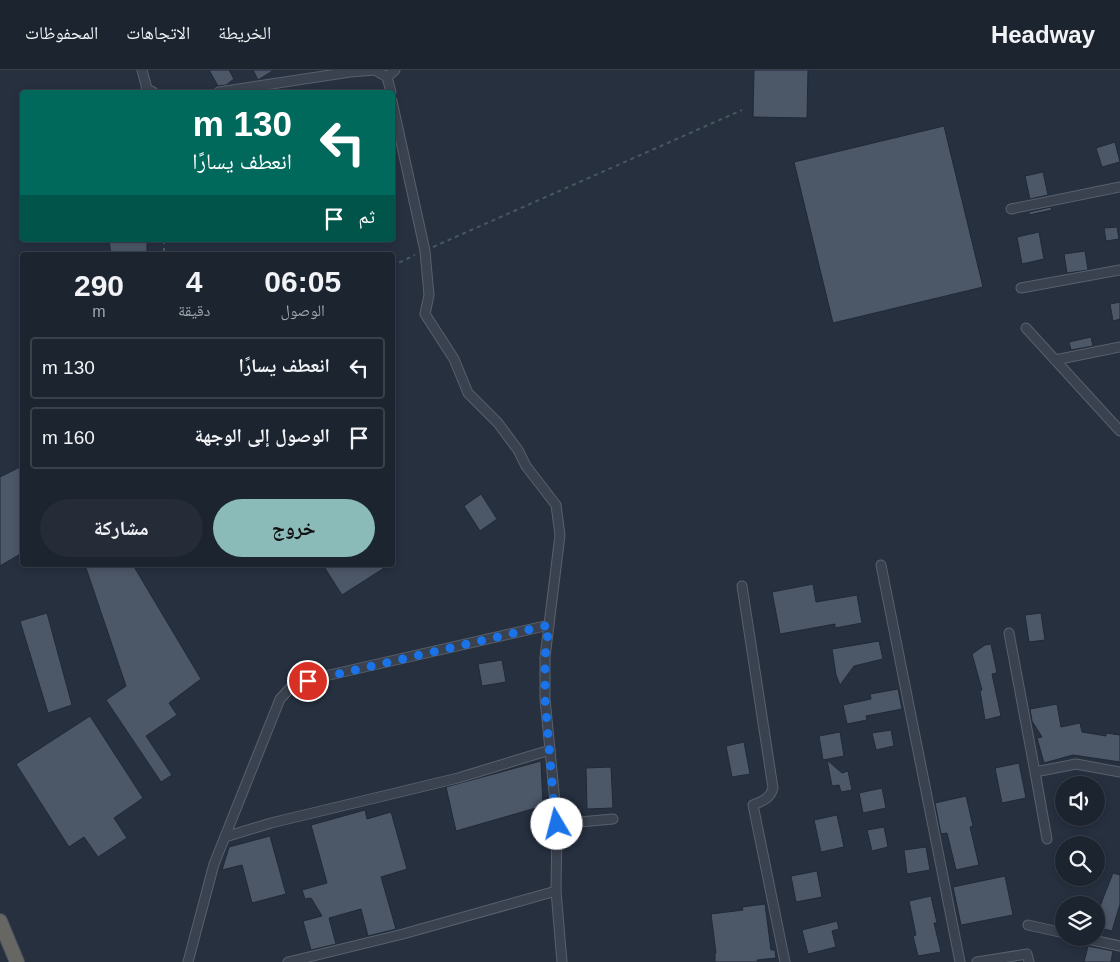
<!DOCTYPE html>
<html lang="ar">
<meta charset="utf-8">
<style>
:root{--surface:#1c242f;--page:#252c37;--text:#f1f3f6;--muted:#a0a4aa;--line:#3a414b;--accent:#8bbbb9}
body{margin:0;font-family:Helvetica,"Noto Naskh Arabic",sans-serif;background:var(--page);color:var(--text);direction:rtl;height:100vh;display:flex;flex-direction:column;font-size:19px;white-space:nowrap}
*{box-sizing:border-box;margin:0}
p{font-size:16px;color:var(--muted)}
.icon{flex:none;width:28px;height:28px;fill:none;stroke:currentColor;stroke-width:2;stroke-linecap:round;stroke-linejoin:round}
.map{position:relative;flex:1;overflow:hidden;direction:ltr}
.sheet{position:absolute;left:20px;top:182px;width:375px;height:315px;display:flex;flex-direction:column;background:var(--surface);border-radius:5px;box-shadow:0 2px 8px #0003,0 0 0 1px var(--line);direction:rtl}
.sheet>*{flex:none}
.banner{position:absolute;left:20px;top:20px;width:375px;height:152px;border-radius:5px;box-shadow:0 2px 8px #0003,0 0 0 1px var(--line);direction:rtl;background:#00695c;color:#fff;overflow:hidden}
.fabs{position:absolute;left:1055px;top:706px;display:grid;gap:10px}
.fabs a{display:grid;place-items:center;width:50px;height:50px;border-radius:50%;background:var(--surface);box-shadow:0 2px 8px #0003,0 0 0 1px var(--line);font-size:25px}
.pin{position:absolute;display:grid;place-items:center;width:42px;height:42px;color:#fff;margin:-21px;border:2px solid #fff;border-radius:50%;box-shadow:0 1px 5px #0007}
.me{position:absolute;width:55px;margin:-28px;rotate:352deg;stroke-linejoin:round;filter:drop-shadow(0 0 4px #0008)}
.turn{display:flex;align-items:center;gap:18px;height:105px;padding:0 20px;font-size:22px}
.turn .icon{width:65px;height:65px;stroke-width:2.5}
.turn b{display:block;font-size:35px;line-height:42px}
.then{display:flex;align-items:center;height:48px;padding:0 20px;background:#0003;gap:10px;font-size:19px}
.eta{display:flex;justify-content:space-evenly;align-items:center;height:85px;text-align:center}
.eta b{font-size:30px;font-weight:700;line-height:35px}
.primary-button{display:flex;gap:10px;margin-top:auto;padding:10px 20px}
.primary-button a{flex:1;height:58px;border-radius:30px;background:var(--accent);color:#111;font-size:20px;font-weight:700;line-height:58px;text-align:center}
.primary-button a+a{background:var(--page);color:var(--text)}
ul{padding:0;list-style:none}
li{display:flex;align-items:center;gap:15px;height:62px;margin:0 10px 8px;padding:0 10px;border:2px solid var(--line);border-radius:5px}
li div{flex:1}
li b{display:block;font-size:19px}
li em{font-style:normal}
header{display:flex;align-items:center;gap:30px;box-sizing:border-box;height:70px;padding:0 25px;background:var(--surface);border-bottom:1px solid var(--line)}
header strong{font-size:24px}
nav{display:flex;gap:28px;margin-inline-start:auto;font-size:18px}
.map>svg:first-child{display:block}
.building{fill:#4c5768;stroke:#212936}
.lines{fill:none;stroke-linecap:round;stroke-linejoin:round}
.minor-casing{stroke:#58606d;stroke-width:11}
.trunk-casing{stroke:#454d5a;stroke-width:16}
.path{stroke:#465a5d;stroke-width:2;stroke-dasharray:4 4;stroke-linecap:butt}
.minor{stroke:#3a424f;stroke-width:9}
.trunk{stroke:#666663;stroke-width:14}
.route{stroke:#1a73e8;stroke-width:9;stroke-dasharray:0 16.2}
</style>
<header>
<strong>Headway</strong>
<nav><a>الخريطة</a><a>الاتجاهات</a><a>المحفوظات</a></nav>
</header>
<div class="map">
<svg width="1120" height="892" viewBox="0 0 1120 892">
<rect width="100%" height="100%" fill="#26303f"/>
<g class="building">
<path d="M209 0H229L234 9 226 15 218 16Z"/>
<path d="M253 0H274L258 10Z"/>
<path d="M754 0H808L807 48 753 47Z"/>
<path d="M944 56 983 217 833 253 794 92Z"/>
<path d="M1115 72 1120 92 1102 97 1096 78Z"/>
<path d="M1043 102 1048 125 1030 129 1025 106Z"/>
<path d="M1051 137 1052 140 1029 145V142Z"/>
<path d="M1117 157 1119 169 1106 171 1104 158Z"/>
<path d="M1039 162 1044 189 1022 194 1017 167Z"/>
<path d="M109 170H147V185H111Z"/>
<path d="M1085 181 1088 200 1067 203 1064 184Z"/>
<path d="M1120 232V249L1113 251 1110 234Z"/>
<path d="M1091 267 1093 276 1071 280 1069 272Z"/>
<path d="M22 396V483L0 496V407Z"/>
<path d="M481 424 497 449 480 461 464 436Z"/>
<path d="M85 495H133L201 609 169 633 177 645 146 666 172 705 161 712 106 630 126 616Z"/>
<path d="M323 495H389L342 525Z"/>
<path d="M813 514 816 532 857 525 862 553 835 558V554L780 564 772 522Z"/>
<path d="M47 543 72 635 48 643 20 551Z"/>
<path d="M1041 543 1045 570 1029 572 1025 545Z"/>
<path d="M879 571 883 589 854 596 840 615 836 605 832 579Z"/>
<path d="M991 574 997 603 992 604 1001 646 985 650 980 621 982 620 972 584 985 575Z"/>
<path d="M502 590 506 612 482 616 478 594Z"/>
<path d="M898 619 902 639 866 646 867 650 847 654 843 635 871 629 870 624Z"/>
<path d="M1057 634 1061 657 1080 653 1082 662 1106 666V663L1120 665V692L1073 685 1044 693 1037 668 1042 667 1032 651 1030 639Z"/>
<path d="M90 646 143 728 114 748 127 768 98 787 84 767 69 777 16 694Z"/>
<path d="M891 660 894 676 876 680 872 663Z"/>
<path d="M840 662 844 686 823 690 819 666Z"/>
<path d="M744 672 750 704 732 707 726 676Z"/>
<path d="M827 690 842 703 848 701 852 720 841 722 839 715 832 716Z"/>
<path d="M541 691 543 736 456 761 446 717Z"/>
<path d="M1019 693 1026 728 1002 733 995 698Z"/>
<path d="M611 697 613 738 587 739 586 698Z"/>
<path d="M882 718 886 738 863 743 859 723Z"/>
<path d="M966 726 973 756 970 757 979 795 956 800 947 763 941 764 935 733Z"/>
<path d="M365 740 367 749 391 742 407 799 381 807 396 859 368 866 361 839 329 848 336 874 311 880 303 851 322 846 311 828 305 829 302 820 327 813 311 755Z"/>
<path d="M837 745 844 777 821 782 814 750Z"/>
<path d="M884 757 888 777 872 781 867 760Z"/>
<path d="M270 766 286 824 252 833 242 795 222 800 229 777Z"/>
<path d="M926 777 930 800 907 804 904 780Z"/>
<path d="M817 801 822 827 796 832 791 806Z"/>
<path d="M1113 803 1120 805V834L1112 861 1096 857V850L1102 831Z"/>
<path d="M1005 806 1013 845 961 855 953 817Z"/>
<path d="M931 826 937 853H934L941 882 918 886 913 866 916 865 909 831Z"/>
<path d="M765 834 771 880H775L776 888 757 890 758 892H715V883H716L711 844 743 840 742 837Z"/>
<path d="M837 851 839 859 832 861 836 877 808 884 802 860Z"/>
<path d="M1088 876 1113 881 1111 892H1084Z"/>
</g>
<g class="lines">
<g class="minor-casing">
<g id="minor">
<path d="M142 0 147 19 153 22"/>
<path d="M219 22 350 2 375 0 387 7"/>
<path d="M391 22 387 7 395 0"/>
<path d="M1011 139 1120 117"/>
<path d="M1021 218 1120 200"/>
<path d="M1026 258 1120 361"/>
<path d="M1055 290 1120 277"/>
<path d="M881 495 960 892"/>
<path d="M742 516 773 718C770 729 762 731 753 735L785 892"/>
<path d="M1009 563 1035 702 1076 694 1120 702"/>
<path d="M550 680 557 754 556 821 562 892"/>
<path d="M1035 702 1047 769"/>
<path d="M557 754 613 749"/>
<path d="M225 767 271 753 458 708 550 680 545 629V587L560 465 556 435 526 396 518 380 498 353 468 323 454 289 425 244 429 225 425 181 392 31"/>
<path d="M1028 855 1064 863"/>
<path d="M1083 868 1120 876"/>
<path d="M188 892 214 794 280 629 292 616 325 606 549 555"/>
<path d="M288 892 403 864 556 821"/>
<path d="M977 892 1027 884 1029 892"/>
</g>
</g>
<g class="trunk-casing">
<path id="trunk" d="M0 851 17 892"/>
</g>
<g class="path">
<path d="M164 170V185"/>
<path d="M433 177 742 40"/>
<path d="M392 196 415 185"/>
</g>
<use href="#minor" class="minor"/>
<use href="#trunk" class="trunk"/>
</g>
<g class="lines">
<path class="route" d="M308 611 549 555 545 587V629L554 736 557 754"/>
</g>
</svg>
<div class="fabs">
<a><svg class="icon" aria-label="sound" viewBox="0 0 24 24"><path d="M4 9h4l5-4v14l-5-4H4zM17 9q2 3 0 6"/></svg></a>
<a><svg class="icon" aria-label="search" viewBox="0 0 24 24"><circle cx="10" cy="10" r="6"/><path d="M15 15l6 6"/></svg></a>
<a><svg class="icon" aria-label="layers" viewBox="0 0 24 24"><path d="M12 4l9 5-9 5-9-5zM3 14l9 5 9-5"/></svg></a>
</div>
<div class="pin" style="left:308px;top:611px;background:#d93025"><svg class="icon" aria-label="arrive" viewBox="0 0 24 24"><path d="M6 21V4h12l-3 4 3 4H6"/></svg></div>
<svg class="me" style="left:557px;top:754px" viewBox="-20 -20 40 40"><circle r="19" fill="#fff"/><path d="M0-13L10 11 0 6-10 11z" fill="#1a73e8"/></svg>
<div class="banner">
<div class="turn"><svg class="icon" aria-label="left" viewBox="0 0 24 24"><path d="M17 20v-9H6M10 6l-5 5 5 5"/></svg><div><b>130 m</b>انعطف يسارًا</div></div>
<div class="then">ثم<svg class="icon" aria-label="arrive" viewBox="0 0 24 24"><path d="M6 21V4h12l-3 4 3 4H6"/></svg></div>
</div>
<section class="sheet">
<div class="eta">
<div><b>06:05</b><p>الوصول</p></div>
<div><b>4</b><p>دقيقة</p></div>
<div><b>290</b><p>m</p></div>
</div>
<ul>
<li><svg class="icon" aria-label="left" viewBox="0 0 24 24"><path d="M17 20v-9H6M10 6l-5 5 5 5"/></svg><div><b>انعطف يسارًا</b></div><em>130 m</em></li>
<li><svg class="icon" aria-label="arrive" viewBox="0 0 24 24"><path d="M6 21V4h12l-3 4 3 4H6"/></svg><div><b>الوصول إلى الوجهة</b></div><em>160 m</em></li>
</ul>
<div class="primary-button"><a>خروج</a><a>مشاركة</a></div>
</section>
</div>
